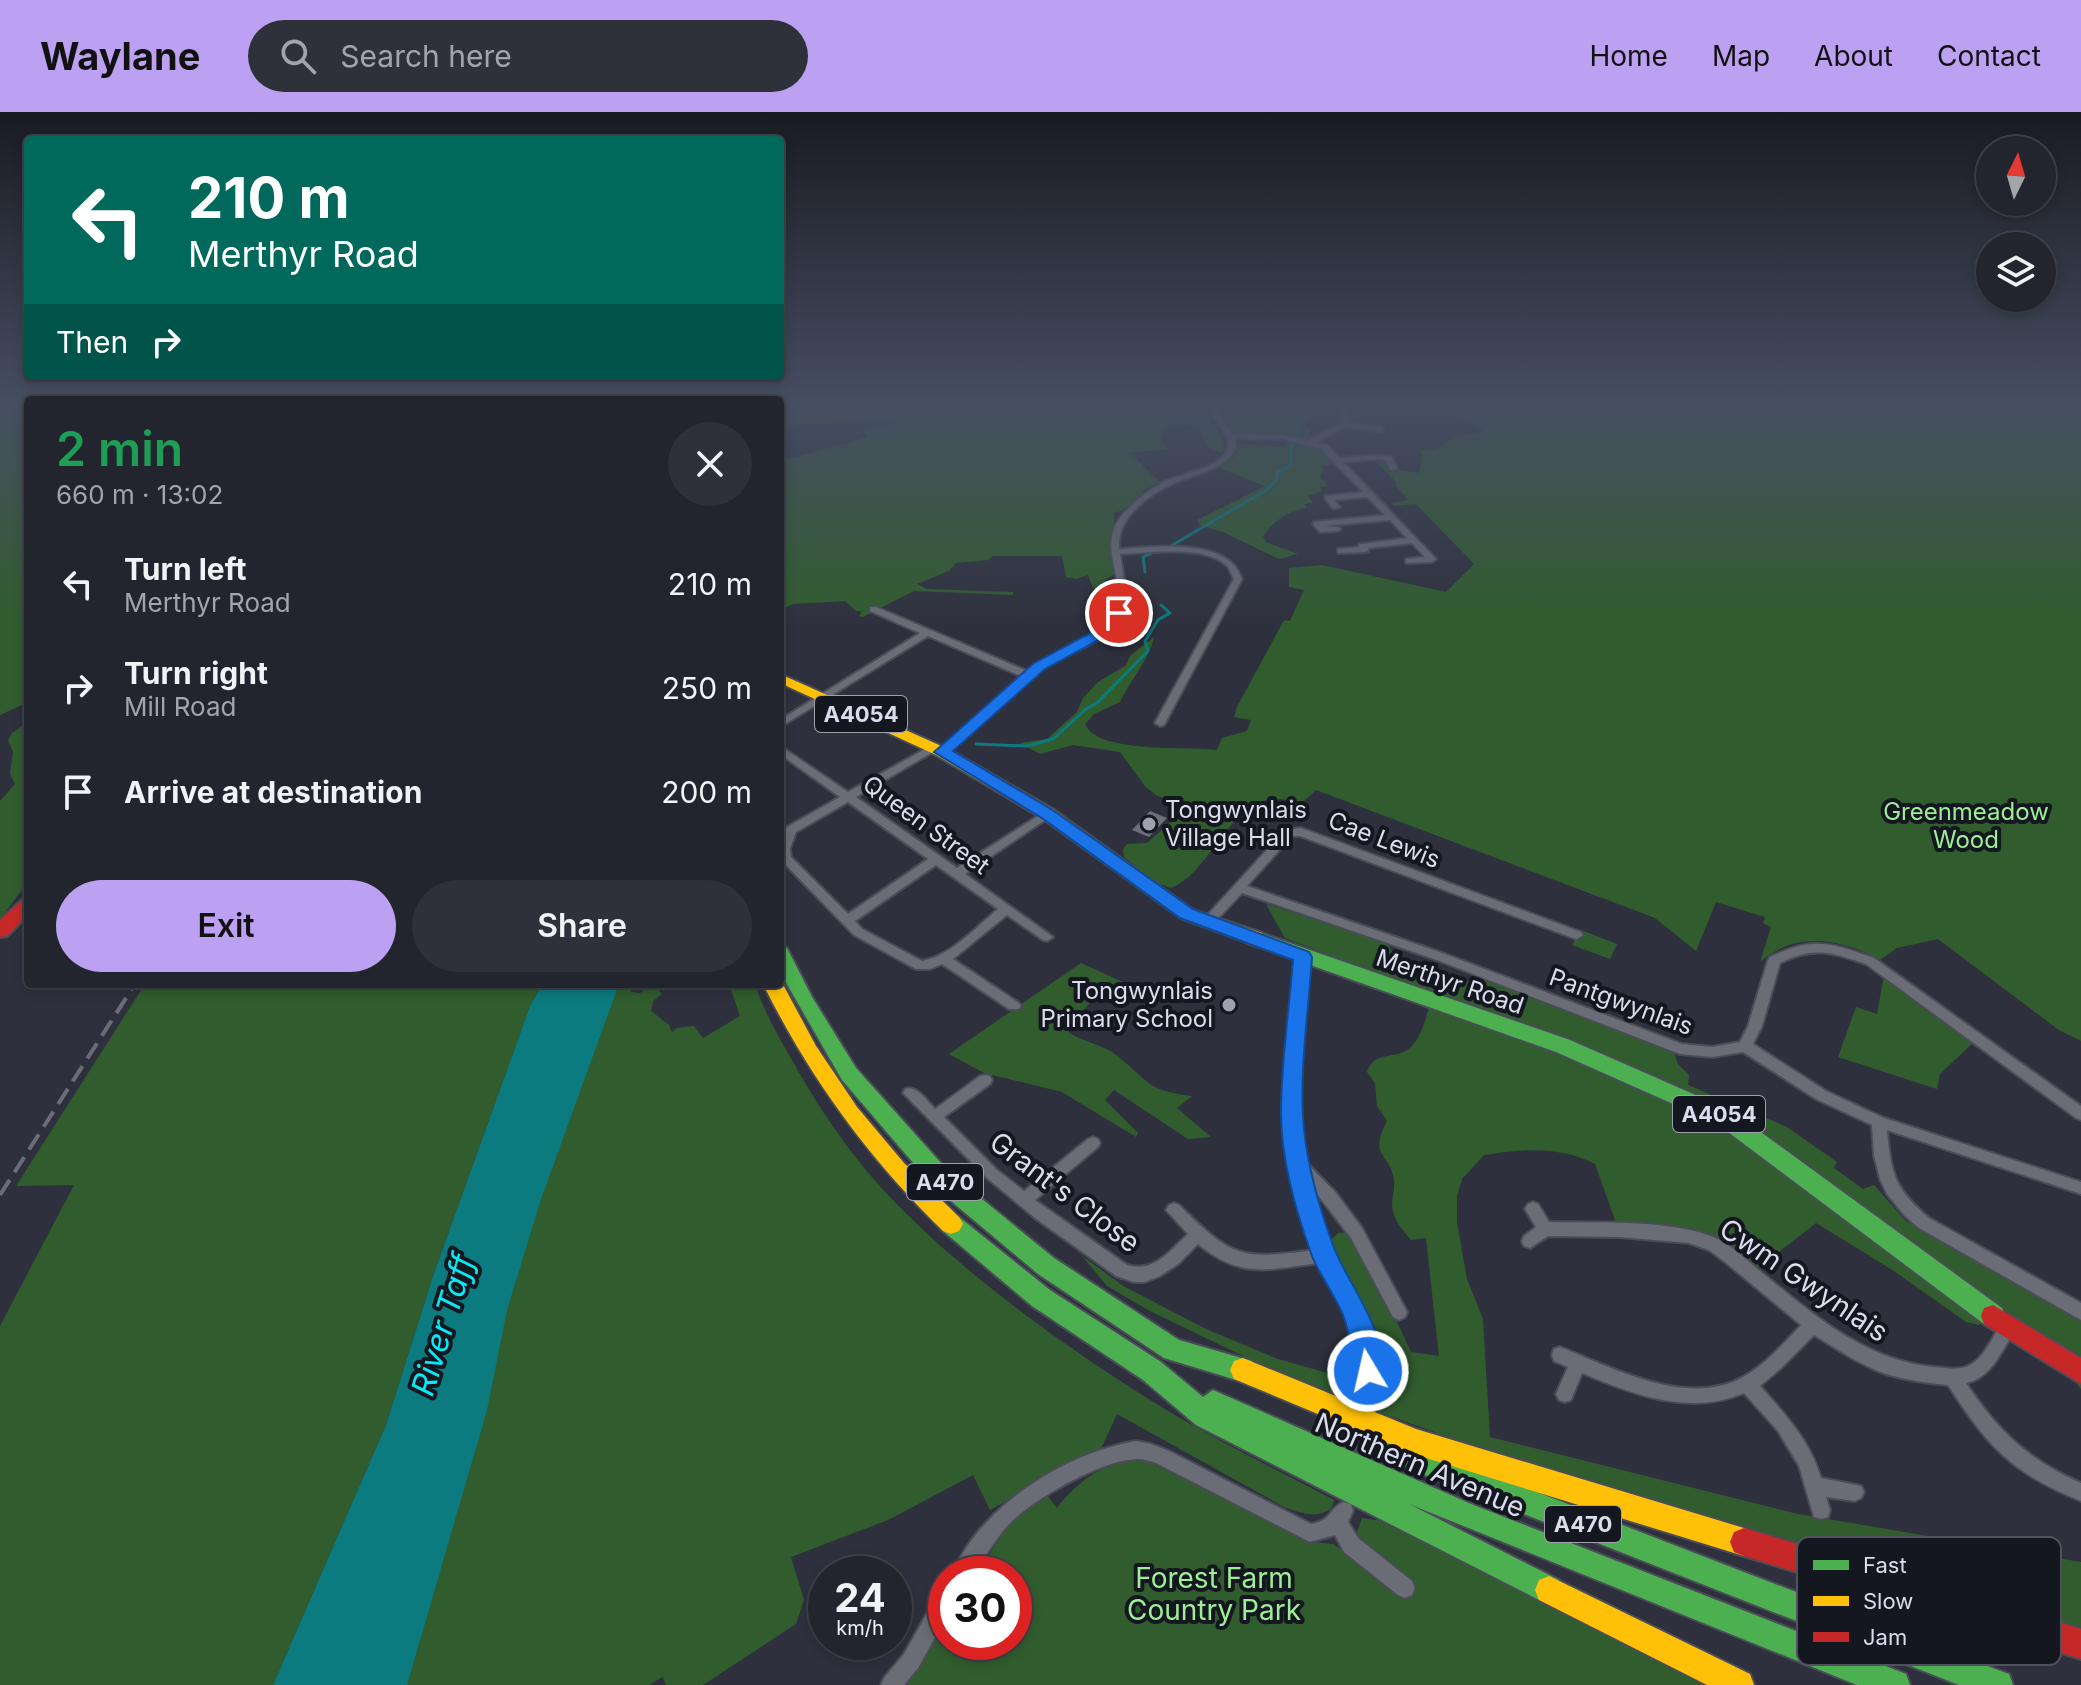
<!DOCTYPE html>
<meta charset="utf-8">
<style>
:root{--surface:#22252e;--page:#2e313a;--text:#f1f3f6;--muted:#a2a5aa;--line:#3f424a;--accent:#bca0f2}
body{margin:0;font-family:Inter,sans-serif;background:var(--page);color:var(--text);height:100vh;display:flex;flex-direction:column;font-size:30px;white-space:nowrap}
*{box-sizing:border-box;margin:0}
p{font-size:26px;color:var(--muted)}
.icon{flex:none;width:44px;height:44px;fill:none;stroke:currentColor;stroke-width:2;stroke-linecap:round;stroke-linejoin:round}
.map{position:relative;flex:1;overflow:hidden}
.details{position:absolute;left:24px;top:284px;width:760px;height:592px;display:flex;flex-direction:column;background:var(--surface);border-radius:8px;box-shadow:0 4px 12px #0003,0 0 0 2px var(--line)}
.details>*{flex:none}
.banner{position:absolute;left:24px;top:24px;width:760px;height:244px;border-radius:8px;box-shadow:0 4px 12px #0003,0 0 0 2px var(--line);background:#00695c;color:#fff;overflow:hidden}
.needle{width:52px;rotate:5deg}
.tools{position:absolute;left:1976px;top:24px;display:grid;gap:16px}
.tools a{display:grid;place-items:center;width:80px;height:80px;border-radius:50%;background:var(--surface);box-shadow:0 4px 12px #0003,0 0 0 2px var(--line);font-size:40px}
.speed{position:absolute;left:808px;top:1444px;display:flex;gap:16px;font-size:40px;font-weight:700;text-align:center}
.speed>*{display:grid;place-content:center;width:104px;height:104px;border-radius:50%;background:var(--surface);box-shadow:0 4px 12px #0003,0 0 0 2px var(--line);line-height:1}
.speed small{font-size:20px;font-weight:400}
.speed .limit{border:12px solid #d22;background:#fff;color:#111}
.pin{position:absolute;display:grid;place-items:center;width:68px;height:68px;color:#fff;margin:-34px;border:4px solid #fff;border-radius:50%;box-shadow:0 2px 8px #0007}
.me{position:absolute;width:88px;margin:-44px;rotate:351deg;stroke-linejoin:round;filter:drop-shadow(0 0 6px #0008)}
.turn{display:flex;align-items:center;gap:28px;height:168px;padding:0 32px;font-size:36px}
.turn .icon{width:104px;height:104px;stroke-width:2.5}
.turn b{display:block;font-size:56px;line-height:68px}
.then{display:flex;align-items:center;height:76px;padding:0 32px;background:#0003;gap:16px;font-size:30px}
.round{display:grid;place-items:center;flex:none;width:84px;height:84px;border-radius:42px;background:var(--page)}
.summary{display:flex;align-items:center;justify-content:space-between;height:136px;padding:0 32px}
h1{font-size:48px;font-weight:600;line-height:60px;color:#1e9e55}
.primary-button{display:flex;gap:16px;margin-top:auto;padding:16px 32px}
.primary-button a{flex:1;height:92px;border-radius:48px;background:var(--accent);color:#111;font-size:32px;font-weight:600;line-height:92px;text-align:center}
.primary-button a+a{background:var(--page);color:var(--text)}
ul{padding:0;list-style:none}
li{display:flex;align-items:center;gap:24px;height:104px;padding:0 32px}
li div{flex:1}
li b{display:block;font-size:30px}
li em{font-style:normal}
header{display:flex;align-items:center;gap:48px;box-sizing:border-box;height:112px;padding:0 40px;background:var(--accent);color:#111}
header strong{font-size:38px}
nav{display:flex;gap:44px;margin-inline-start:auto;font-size:28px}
.search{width:560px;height:72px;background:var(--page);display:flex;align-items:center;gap:20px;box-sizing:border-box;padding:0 28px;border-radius:44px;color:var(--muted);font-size:30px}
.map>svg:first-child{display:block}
.green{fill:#315d2e}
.water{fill:#0b7b7f}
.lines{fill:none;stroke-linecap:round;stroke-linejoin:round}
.stream{stroke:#0b7b7f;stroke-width:3}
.building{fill:#6d6f7a}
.street-tunnel{stroke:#484b57;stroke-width:18;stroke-dasharray:18 9;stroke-linecap:butt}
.street-casing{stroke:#4a4d58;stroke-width:4}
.fast-casing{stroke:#4a4d58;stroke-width:4}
.slow-casing{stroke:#4a4d58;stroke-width:4}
.jam-casing{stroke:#4a4d58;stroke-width:4}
.street{fill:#6a6c76;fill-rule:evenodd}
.fast{fill:#4caf50;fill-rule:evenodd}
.slow{fill:#ffc107;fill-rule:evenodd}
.jam{fill:#c62828;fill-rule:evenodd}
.rail{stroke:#6a6d76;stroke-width:4;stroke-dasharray:18 9;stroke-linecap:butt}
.route{fill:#1a73e8;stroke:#114b97;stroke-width:2}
.poi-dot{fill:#9ea1af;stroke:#141620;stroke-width:3}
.labels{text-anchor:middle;stroke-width:8;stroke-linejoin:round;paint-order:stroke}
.shield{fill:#141620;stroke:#9fa1af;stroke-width:2}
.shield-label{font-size:22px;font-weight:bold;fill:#daddec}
.poi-label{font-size:24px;fill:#daddec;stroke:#141620;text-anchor:start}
.park-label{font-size:24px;fill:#9def95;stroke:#141620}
.street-label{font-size:24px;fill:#daddec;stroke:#141620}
.near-street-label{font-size:28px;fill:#daddec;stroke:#141620}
.near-park-label{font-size:28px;fill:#9def95;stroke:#141620}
.near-water-label{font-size:32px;font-style:italic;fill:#04ecf4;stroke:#141620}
.key{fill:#141620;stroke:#4f525d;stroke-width:2}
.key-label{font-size:22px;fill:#daddec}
</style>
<header>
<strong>Waylane</strong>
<div class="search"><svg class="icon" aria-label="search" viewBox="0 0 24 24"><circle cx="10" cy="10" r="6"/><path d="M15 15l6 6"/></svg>Search here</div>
<nav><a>Home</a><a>Map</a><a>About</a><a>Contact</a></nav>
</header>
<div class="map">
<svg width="2081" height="1573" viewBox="0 0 2081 1573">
<rect width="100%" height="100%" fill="#2e313d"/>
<g class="green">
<path d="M0 294H28V590L0 603Z"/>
<path d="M780 294H1309L1307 302 1313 304 1305 314 1310 318V327L1225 319 1215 308 1212 297H1206C1208 314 1229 323 1222 341L1207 335 1200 316 1178 312 1168 314 1160 326 1168 337 1130 341 1160 370 1143 379C1140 388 1124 399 1114 401 1115 416 1107 453 1115 462L1105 468 1103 477 1093 476 1088 463 1076 467 1066 465 1062 444H993L988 448 956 451 949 459 917 472 927 477 1013 480V483L914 479 863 505 859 504 862 499H856L845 489 793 492 780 498V347L801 344 867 325 862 318 903 309 799 312 780 317Z"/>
<path d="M1431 294H2081V929L2059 918 1938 827 1897 836 1880 848C1840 826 1796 819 1760 850L1771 815 1763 811 1765 805 1716 790 1696 839 1655 806 1316 678 1304 689C1292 690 1278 685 1267 688 1225 699 1209 761 1171 776 1153 771 1140 757 1124 745L1123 738 1127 732 1147 731 1182 700V694L1156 683 1145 674 1120 640 1073 633 1040 642 1020 631 1047 627 1077 600 1083 586 1098 570 1125 554 1131 543 1154 525C1150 546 1130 569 1120 590L1094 602 1085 612C1097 642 1188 634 1217 638L1222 626 1247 619 1251 608 1234 605 1237 595 1284 508 1290 509 1304 478 1289 475V456L1322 453 1446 480 1474 452 1416 392 1394 394 1391 391 1408 388 1396 374V370L1374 348 1380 346 1389 356 1419 361 1422 343 1419 339 1435 337 1458 324 1485 321 1469 307 1434 300Z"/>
<path d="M1288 328 1319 335 1338 352 1322 354 1324 358 1320 365 1328 374 1320 375 1322 379 1308 384 1313 391 1304 392 1307 396C1289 399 1272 409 1263 425L1266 430 1298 442 1279 447 1223 420 1200 413 1197 408 1265 374 1220 356 1234 345 1240 332 1284 335Z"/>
<path d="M28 610V770L0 807V689L15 672 10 662 13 640 8 628 12 621Z"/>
<path d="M1266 792 1388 832 1397 849C1422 858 1457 879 1480 865L1674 940 1678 952 1689 963 1688 973 1787 1015 1837 1050 1834 1056 1863 1077 1874 1073 1906 1109 2081 1208V1277L2073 1267 1989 1202 1979 1213 1966 1210 1894 1159 1816 1111 1758 1156 1713 1125 1682 1116 1616 1111 1595 1052C1560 1034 1523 1037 1484 1043L1462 1067 1457 1084V1111L1467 1167 1483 1207 1490 1325 1798 1402 2081 1450V1518L1513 1348 1362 1294 1266 1255 1150 1199 1107 1174 1082 1144 1125 1175 1206 1217 1278 1247 1331 1262 1347 1261 1358 1252H1379L1371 1223 1330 1129 1338 1121 1347 1120 1396 1208 1411 1240 1439 1244 1426 1126 1411 1128C1403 1118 1393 1108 1392 1094 1392 1085 1395 1077 1394 1068 1390 1040 1368 1046 1387 1009L1377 994 1375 971 1367 960C1374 938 1396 948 1410 936 1423 924 1428 899 1432 882L1285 826Z"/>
<path d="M1581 818 1617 832 1610 847 1572 833Z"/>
<path d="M1081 851 1125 871 1095 886 1069 913V921C1084 930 1103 933 1116 943 1150 969 1144 978 1192 984L1177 996 1211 1025 1188 1027 1114 978 1105 988 1138 1021 1136 1025 1062 980 984 961 949 942Z"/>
<path d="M1885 858 1978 926 1940 962 1937 977 1838 945 1856 895 1877 902Z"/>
<path d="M145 872H543L530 894 433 1164 386 1313 273 1573H0V1214L74 1073 16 1074Z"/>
<path d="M617 872H633L631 880 640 881 654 872 662 882 653 889 651 899 669 913 672 920 677 916 694 914 703 926 740 904 729 872H755C763 897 776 920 789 943 816 992 848 1040 886 1081 964 1164 1076 1243 1173 1302 1225 1333 1280 1359 1334 1388L1331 1397C1315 1407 1301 1401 1284 1395L1117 1302 1101 1337 990 1398 973 1363 888 1408 791 1445 804 1488 796 1512 703 1573H666L663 1565 649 1573H396L524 1120Z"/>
<path d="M1130 1345 1150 1346 1314 1430 1333 1432 1349 1443 1362 1406 1382 1409 1717 1573H899L946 1509V1530H1014V1462H977L1010 1410 1045 1381 1057 1396C1078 1369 1098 1356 1130 1345Z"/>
</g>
<path class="water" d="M543 872H619L541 1087 507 1198 487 1298 407 1573H273L386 1313 433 1164 530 894Z"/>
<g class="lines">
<g class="stream">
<path d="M1169 435 1268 377 1276 368 1277 360 1290 354 1291 335 1299 317 1294 312 1306 294"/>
<path d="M1145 460 1143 445 1152 441"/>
<path d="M976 632 1027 634 1053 627 1086 597 1098 590 1148 539 1145 529 1158 508 1170 501 1161 493"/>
</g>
</g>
<path class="building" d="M1150 699 1167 706 1149 725 1132 718Z"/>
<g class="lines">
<path class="street-tunnel" d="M1352 1351 1368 1259"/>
<g class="street-casing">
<g id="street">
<path d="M1210 294H1216L1220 305 1232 322 1283 323 1308 329 1340 312 1344 294H1350L1347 311 1383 315V319H1380L1344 315 1316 331 1327 333 1339 346 1379 343 1392 345 1397 356 1393 358H1390L1386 349 1379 347 1343 350 1436 447 1432 450 1406 451V447L1425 445 1412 431 1368 436V439L1365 440 1338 441V437L1359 435V432H1362L1407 426 1390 408 1323 414 1337 415 1341 417 1337 419 1320 420 1313 412 1314 410 1385 403 1367 385 1334 388 1340 395 1333 397 1325 386 1326 384 1363 380 1321 337 1283 327 1235 326 1236 336C1224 358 1198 361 1177 370 1150 381 1116 405 1119 437 1151 435 1206 428 1232 451 1237 455 1239 461 1242 467L1164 613 1160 614 1155 611 1234 467C1233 466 1229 456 1228 455 1208 432 1147 441 1120 442L1127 487 1125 497 1119 510 1100 527 1041 557 946 642H938L937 640 1021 564 928 524 780 615V608L920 521 870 499V495H876L1027 559C1051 540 1090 535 1110 509 1136 475 1090 436 1125 400 1136 388 1149 378 1164 370 1180 362 1221 356 1228 337 1233 322 1211 309 1210 294Z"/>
<path d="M934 632 939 635 938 637 856 685 957 756 1044 700 1048 698 1054 702 965 762 1053 825 1047 829 1043 828 1007 803 953 847 1019 891 1021 894 1019 897H1009L942 852 930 857H916L854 823 780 747V732L787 715 840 685 780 642V634L848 680ZM848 690 928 747 848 802 791 745 790 736 796 720ZM936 753 998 797C976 815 951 844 922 849L862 817 855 809Z"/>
<path d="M1301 716 1581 820 1583 823 1577 827 1573 826 1300 724H1292L1247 774 1445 842 1682 932 1712 935 1740 930 1748 914 1768 848 1770 845C1814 824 1830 831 1874 846L2081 994V1008L2076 1006 1866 852C1831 840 1814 834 1780 851L1762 914 1753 932 1826 979 1884 1006 2081 1070V1082L1887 1018C1891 1063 1895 1077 1929 1106L2081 1191V1208L1919 1116 1905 1104 1887 1082 1880 1067 1874 1043 1872 1013 1816 987 1743 940 1712 945 1680 942 1437 848 1242 781 1211 814H1203L1201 811 1203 808 1285 718Z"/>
<path d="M1302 840 1306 842 1308 845 1299 1002 1306 1050 1336 1081 1362 1116 1407 1200 1405 1205 1399 1208 1393 1205 1351 1126 1311 1074C1316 1096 1322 1118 1330 1139 1343 1170 1389 1230 1374 1265L1368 1267 1362 1265C1358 1255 1360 1244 1357 1233 1351 1204 1334 1178 1320 1151 1268 1157 1242 1168 1198 1132L1178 1152 1160 1164 1145 1170H1134L1116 1164 1035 1106 987 1066 903 981 905 977C917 973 927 989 935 997L980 964 985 963 990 964 992 968 990 972 944 1005 997 1058 1024 1079 1088 1027 1093 1025 1098 1027 1100 1031 1098 1035 1035 1088 1127 1153C1154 1161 1170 1139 1188 1122L1166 1098 1169 1093 1174 1091 1179 1093C1233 1146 1240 1148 1314 1138L1301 1100 1292 1053 1285 1002 1296 845 1298 842Z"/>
<path d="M1533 1090 1538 1092 1549 1110C1598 1111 1674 1107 1718 1127 1735 1136 1751 1152 1766 1164 1816 1205 1867 1249 1934 1255 1945 1256 1960 1259 1970 1253 1984 1246 1994 1223 2002 1210L2008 1207 2014 1210 2016 1215 2014 1220C2001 1240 1991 1266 1966 1271 1997 1318 2028 1348 2081 1371V1389C2012 1361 1988 1335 1948 1273 1927 1271 1906 1268 1886 1262 1860 1253 1837 1237 1814 1223L1780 1257 1760 1274C1785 1302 1810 1329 1821 1366L1861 1374 1864 1380 1861 1386 1855 1389 1826 1385 1830 1398 1828 1405 1821 1407 1814 1405 1812 1398 1799 1354 1778 1319 1744 1281C1690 1304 1634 1283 1582 1261L1571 1288 1565 1290 1559 1288 1556 1282 1568 1255 1554 1249 1552 1243 1554 1237 1560 1235C1613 1256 1689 1297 1745 1264 1767 1251 1784 1231 1801 1213L1725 1150 1709 1138 1689 1131 1619 1125 1548 1124 1530 1136 1524 1134 1522 1129 1524 1124 1536 1115 1525 1097 1528 1092Z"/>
<path d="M1136 1329 1151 1332 1169 1339 1311 1412C1334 1408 1328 1396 1344 1390L1351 1392 1353 1399 1348 1410 1358 1426 1412 1469 1415 1476 1412 1483 1405 1486 1398 1483 1344 1440 1335 1423 1310 1430 1156 1351C1150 1349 1144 1347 1138 1347 1103 1347 1035 1386 1010 1411 996 1426 985 1445 973 1462H952C981 1394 1065 1341 1136 1329Z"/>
<path d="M946 1477V1506L918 1556 904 1573H881L884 1566 904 1542 939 1480Z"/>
</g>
</g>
<g class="fast-casing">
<g id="fast">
<path d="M1255 819 1570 928 1732 999 2002 1196 2005 1204 2002 1212 1993 1215 1984 1212 1716 1011 1556 940 1248 831 1246 826Z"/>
<path d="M780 834 787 836 812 885 856 956 949 1060 1054 1146 1179 1228 1252 1249 1256 1258 1252 1267 1243 1270 1164 1246 1038 1162 933 1074 842 968 780 860Z"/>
<path d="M951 1102 959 1105 1050 1178 1161 1250 1203 1285 1213 1278 1222 1282 1471 1392 1906 1562 1910 1573H1857L1409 1392 1559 1468 1563 1478 1559 1488 1549 1492 1539 1488 1196 1313 1143 1268 1032 1194 943 1119 939 1112 943 1105Z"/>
<path d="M1389 1323 1998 1558 2009 1562 2013 1573H1959L1389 1349 1380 1345 1376 1336 1380 1327Z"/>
</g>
</g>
<g class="slow-casing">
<g id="slow">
<path d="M780 562 948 637 1054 698 1193 798 1262 821 1264 826 1255 833 1181 806 1042 706 936 643 780 571Z"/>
<path d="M780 867 816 934 857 995 904 1051 959 1105 963 1112 959 1119 951 1122 943 1119C868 1046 810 966 763 872H780Z"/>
<path d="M1243 1246 1416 1317 1744 1416 1754 1420 1758 1430 1754 1440 1744 1444 1416 1343 1234 1267 1230 1258 1234 1249Z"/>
<path d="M1549 1464 1750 1562 1754 1573H1707L1539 1488 1535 1478 1539 1468Z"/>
</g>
</g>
<g class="jam-casing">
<g id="jam">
<path d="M28 786V803L7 824 0 825V808L22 788Z"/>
<path d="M1993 1193 2081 1246V1272L1984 1212 1981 1204 1984 1196Z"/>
<path d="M1744 1416 2081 1517V1547L1744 1444 1734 1440 1730 1430 1734 1420Z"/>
</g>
</g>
<use href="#street" class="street"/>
<use href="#fast" class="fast"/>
<use href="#slow" class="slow"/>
<use href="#jam" class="jam"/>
<path class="rail" d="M0 1083 135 872"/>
</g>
<linearGradient id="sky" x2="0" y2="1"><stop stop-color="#191b22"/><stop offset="0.57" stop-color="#464e62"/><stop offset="1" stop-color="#464e62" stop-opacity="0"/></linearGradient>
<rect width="2081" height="514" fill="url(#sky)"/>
<path class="route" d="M1119 497 1126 501 1108 523 1045 557 953 639 1054 699 1193 797 1309 840 1312 845C1309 895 1300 954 1303 1003 1305 1047 1318 1092 1333 1133 1346 1171 1395 1226 1377 1268L1368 1272 1359 1268C1350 1249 1352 1225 1343 1203 1335 1183 1320 1164 1312 1144 1296 1100 1281 1047 1281 1001 1281 950 1289 899 1293 848L1180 806 1042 706 934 640 1034 551 1098 517 1114 498Z"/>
<g class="poi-dot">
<circle cx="1149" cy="712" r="8"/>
<circle cx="1229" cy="893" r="8"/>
</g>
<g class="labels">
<g class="shield">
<rect x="815" y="584" width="92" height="36" rx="6"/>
<rect x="1673" y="984" width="92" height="36" rx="6"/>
<rect x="907" y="1052" width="76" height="36" rx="6"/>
<rect x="1545" y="1394" width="76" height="36" rx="6"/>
</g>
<g class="shield-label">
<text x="861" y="610">A4054</text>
<text x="1719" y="1010">A4054</text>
<text x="945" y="1078">A470</text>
<text x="1583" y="1420">A470</text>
</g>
<g class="poi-label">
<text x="1165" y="706">Tongwynlais<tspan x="1165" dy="28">Village Hall</tspan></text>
<text x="1213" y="887" text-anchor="end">Tongwynlais<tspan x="1213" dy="28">Primary School</tspan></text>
</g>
<g class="park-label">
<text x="1966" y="708">Greenmeadow<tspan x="1966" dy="28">Wood</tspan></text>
</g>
<g class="street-label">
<text transform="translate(926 713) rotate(36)" y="8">Queen Street</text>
<text transform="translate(1384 728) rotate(21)" y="8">Cae Lewis</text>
<text transform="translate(1450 870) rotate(19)" y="8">Merthyr Road</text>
<text transform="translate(1621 890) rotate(20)" y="8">Pantgwynlais</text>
</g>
<g class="near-street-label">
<text transform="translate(1065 1080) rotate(37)" y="10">Grant's Close</text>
<text transform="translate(1804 1168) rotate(34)" y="10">Cwm Gwynlais</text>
<text transform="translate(1420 1353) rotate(23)" y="10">Northern Avenue</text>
</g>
<g class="near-park-label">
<text x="1214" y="1476">Forest Farm<tspan x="1214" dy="32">Country Park</tspan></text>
</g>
<g class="near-water-label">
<text transform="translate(443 1213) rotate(-73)" y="11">River Taff</text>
</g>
</g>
<rect x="1797" y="1425" width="264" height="128" rx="12" class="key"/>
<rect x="1813" y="1448" width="36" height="10" fill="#4caf50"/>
<rect x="1813" y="1484" width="36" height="10" fill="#ffc107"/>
<rect x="1813" y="1520" width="36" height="10" fill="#c62828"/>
<g class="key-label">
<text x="1863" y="1461">Fast</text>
<text x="1863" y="1497">Slow</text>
<text x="1863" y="1533">Jam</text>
</g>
</svg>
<div class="tools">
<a><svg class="needle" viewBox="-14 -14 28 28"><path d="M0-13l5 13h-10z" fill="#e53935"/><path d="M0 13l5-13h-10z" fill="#a2a5aa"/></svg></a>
<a><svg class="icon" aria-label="layers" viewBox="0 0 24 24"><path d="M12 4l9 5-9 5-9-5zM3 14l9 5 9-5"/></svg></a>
</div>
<div class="speed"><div>24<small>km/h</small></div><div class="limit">30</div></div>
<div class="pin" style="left:1119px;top:501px;background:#d93025"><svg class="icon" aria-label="arrive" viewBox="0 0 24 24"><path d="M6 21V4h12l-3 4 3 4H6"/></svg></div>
<svg class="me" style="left:1368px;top:1259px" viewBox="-20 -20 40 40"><circle r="17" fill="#1a73e8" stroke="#fff" stroke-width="3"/><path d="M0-11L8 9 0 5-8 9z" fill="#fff"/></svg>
<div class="banner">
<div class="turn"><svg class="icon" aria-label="left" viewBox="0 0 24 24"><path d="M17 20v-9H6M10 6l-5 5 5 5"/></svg><div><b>210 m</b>Merthyr Road</div></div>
<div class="then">Then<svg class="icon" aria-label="right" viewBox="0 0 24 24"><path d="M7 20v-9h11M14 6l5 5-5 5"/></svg></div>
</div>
<section class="details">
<div class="summary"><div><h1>2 min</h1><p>660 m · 13:02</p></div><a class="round"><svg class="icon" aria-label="close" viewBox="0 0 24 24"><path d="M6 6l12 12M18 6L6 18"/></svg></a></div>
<ul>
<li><svg class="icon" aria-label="left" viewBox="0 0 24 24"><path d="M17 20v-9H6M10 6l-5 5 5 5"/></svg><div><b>Turn left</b><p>Merthyr Road</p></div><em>210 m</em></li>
<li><svg class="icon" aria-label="right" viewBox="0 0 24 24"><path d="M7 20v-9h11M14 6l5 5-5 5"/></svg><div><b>Turn right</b><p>Mill Road</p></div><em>250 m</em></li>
<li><svg class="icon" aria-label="arrive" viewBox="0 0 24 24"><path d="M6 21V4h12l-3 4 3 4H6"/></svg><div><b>Arrive at destination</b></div><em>200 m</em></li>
</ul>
<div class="primary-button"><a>Exit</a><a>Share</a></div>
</section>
</div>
